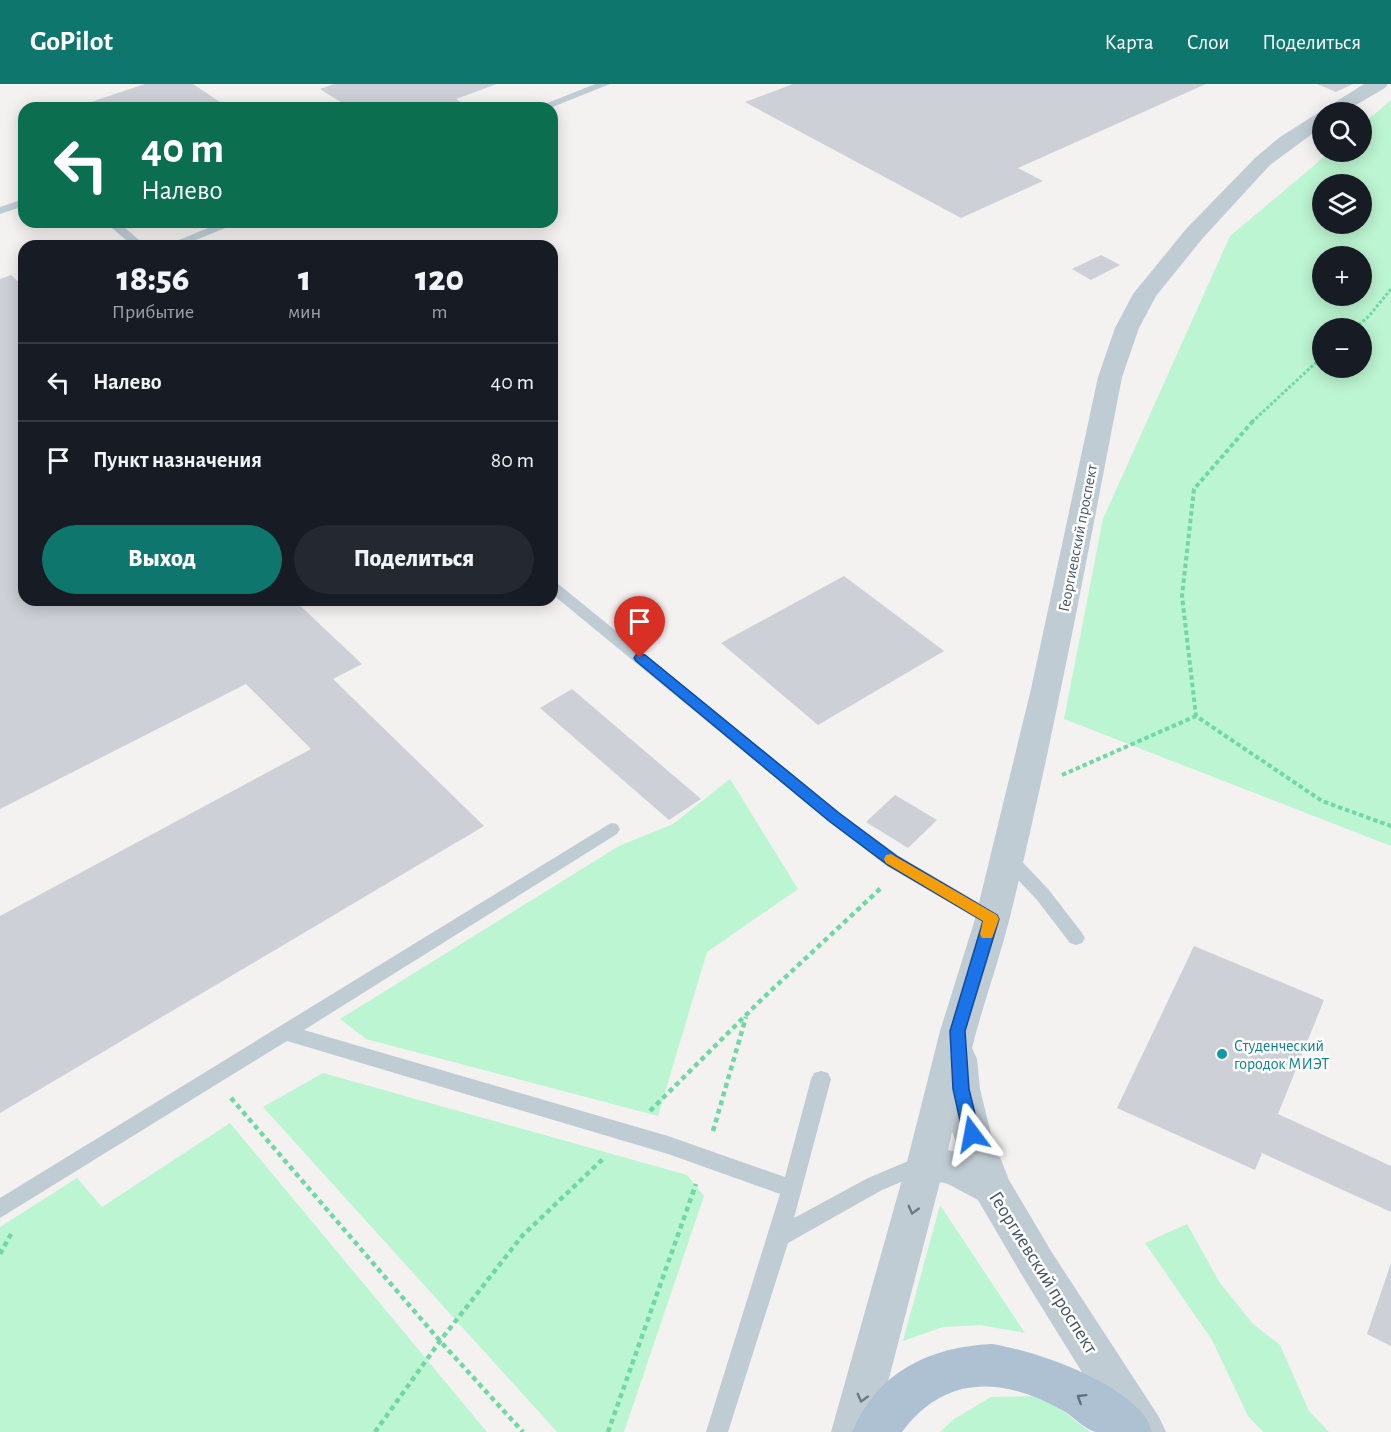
<!DOCTYPE html>
<html lang="ru">
<meta charset="utf-8">
<style>
:root{--surface:#171b24;--page:#242831;--text:#f1f3f6;--muted:#9ea1a6;--line:#363941;--accent:#0f766e}
body{margin:0;font-family:"Alegreya Sans",sans-serif;background:var(--page);color:var(--text);height:100vh;display:flex;flex-direction:column;font-size:22px;white-space:nowrap}
*{box-sizing:border-box;margin:0}
p{font-size:20px;color:var(--muted)}
.icon{flex:none;width:33px;height:33px;fill:none;stroke:currentColor;stroke-width:2;stroke-linecap:round;stroke-linejoin:round}
.map{position:relative;flex:1;overflow:hidden}
.panel{position:absolute;left:18px;top:156px;width:540px;height:366px;display:flex;flex-direction:column;background:var(--surface);border-radius:18px;box-shadow:0 3px 15px #0003}
.panel>*{flex:none}
.guide{position:absolute;left:18px;top:18px;width:540px;height:126px;border-radius:18px;box-shadow:0 3px 15px #0003;background:#0b6e4f;color:#fff;overflow:hidden}
.fabs{position:absolute;left:1312px;top:18px;display:grid;gap:12px}
.fabs a{display:grid;place-items:center;width:60px;height:60px;border-radius:50%;background:var(--surface);box-shadow:0 3px 15px #0003;font-size:30px}
.pin{position:absolute;display:grid;place-items:center;width:51px;height:51px;color:#fff;margin:-62px -26px;border-radius:50% 50% 50% 0;rotate:-45deg;box-shadow:0 0 6px #0007}
.pin .icon{rotate:45deg}
.me{position:absolute;width:66px;margin:-33px;rotate:347deg;stroke-linejoin:round;filter:drop-shadow(0 0 4px #0008)}
.turn{display:flex;align-items:center;gap:21px;height:126px;padding:0 24px;font-size:27px}
.turn .icon{width:78px;height:78px;stroke-width:2.5}
.turn b{display:block;font-size:42px;line-height:51px}
.eta{display:flex;justify-content:space-evenly;align-items:center;height:102px;text-align:center}
.eta b{font-size:36px;font-weight:800;line-height:42px}
.button{display:flex;gap:12px;margin-top:auto;padding:12px 24px}
.button a{flex:1;height:69px;border-radius:36px;background:var(--accent);color:#fff;font-size:24px;font-weight:800;line-height:69px;text-align:center}
.button a+a{background:var(--page);color:var(--text)}
ul{padding:0;list-style:none}
li{display:flex;align-items:center;gap:18px;height:78px;padding:0 24px;border-top:2px solid var(--line)}
li div{flex:1}
li b{display:block;font-size:22px}
li em{font-style:normal}
header{display:flex;align-items:center;gap:36px;box-sizing:border-box;height:84px;padding:0 30px;background:var(--accent);color:#fff}
header strong{font-size:28px}
nav{display:flex;gap:33px;margin-inline-start:auto;font-size:21px}
.map>svg:first-child{display:block}
.green{fill:#bcf5d1;fill-rule:evenodd}
.building{fill:#cdd0d6}
.lines{fill:none;stroke-linecap:round;stroke-linejoin:round}
.path-far2{stroke:#6fd8a3;stroke-width:3;stroke-dasharray:3 2;stroke-linecap:butt}
.path-far1{stroke:#6fd8a3;stroke-width:4;stroke-dasharray:4.5 3;stroke-linecap:butt}
.path{stroke:#6fd8a3;stroke-width:4.5;stroke-dasharray:5 4;stroke-linecap:butt}
.service{fill:#c0ccd4;fill-rule:evenodd}
.minor{fill:#c0ccd4;fill-rule:evenodd}
.primary{fill:#aec1d3;fill-rule:evenodd}
.oneway{stroke:#6b7984}
.oneway2{stroke:#60707e}
.route{fill:#1a73e8;stroke:#114b97;stroke-width:1.5}
.slow{fill:#f59e0b}
.culture-dot{fill:#0f9aa8;stroke:#fff;stroke-width:2}
.labels{text-anchor:middle;stroke-width:5;stroke-linejoin:round;paint-order:stroke}
.street-label{font-size:16px;fill:#465561;stroke:#fff}
.culture-label{font-size:16px;fill:#0d838f;stroke:#fff;text-anchor:start}
.near-street-label{font-size:20px;fill:#465561;stroke:#fff}
</style>
<header>
<strong>GoPilot</strong>
<nav><a>Карта</a><a>Слои</a><a>Поделиться</a></nav>
</header>
<div class="map">
<svg width="1391" height="1348" viewBox="0 0 1391 1348">
<rect width="100%" height="100%" fill="#f4f1f1"/>
<g class="green">
<path d="M1391 16V762L1064 635 1103 435 1230 152 1330 68H1362V41ZM1323 100H1362V140H1323ZM1323 172H1362V212H1323ZM1323 244H1362V284H1323Z"/>
<path d="M730 695 798 805 707 868 658 1032 366 955 340 935 619 762 673 740Z"/>
<path d="M323 989 687 1091 704 1112 624 1348H557L263 1023Z"/>
<path d="M230 1039 487 1348H0V1143L77 1094 102 1123Z"/>
<path d="M940 1121 1025 1249 980 1241 943 1243 903 1257Z"/>
<path d="M1187 1140 1220 1199 1253 1240 1280 1261 1309 1327 1329 1348H1263L1248 1332 1212 1256 1145 1159Z"/>
<path d="M1044 1312 1090 1348H940L954 1335 991 1313Z"/>
</g>
<g class="building">
<path d="M145 0H193L229 24 76 23Z"/>
<path d="M334 0H497L456 15 460 18 443 24H350L320 5Z"/>
<path d="M793 0H1206L1018 84 1043 97 961 134 745 18Z"/>
<path d="M1317 0H1353L1336 8Z"/>
<path d="M1101 171 1120 181 1091 196 1072 185Z"/>
<path d="M11 191 24 203V516H294L362 580 333 595 484 742 0 1029V832L311 665 246 600 0 725V195Z"/>
<path d="M844 492 944 567 818 641 721 559Z"/>
<path d="M572 605 701 715 669 736 540 624Z"/>
<path d="M895 711 937 736 908 764 866 738Z"/>
<path d="M1194 862 1324 916 1278 1030 1391 1082V1128L1262 1069 1255 1086 1117 1024Z"/>
<path d="M1391 1179V1262L1367 1250Z"/>
</g>
<g class="lines">
<g class="path-far2">
<path d="M1355 244 1369 232 1391 205"/>
<path d="M1252 338 1323 272"/>
</g>
<g class="path-far1">
<path d="M1253 337 1194 405 1182 512 1196 632 1322 717 1391 742"/>
<path d="M1062 691 1196 632"/>
</g>
<g class="path">
<path d="M231 1014 440 1257 523 1348"/>
<path d="M650 1027 762 915 882 803"/>
<path d="M713 1047 746 933"/>
<path d="M0 1170 11 1150"/>
<path d="M375 1348 440 1257 522 1152 605 1073"/>
<path d="M608 1348 696 1100"/>
</g>
<g class="service">
<path d="M595 0H610L550 24H535Z"/>
<path d="M24 115V122L0 130V123Z"/>
<path d="M105 138H118L146 162H133Z"/>
<path d="M223 138H240L181 162H164Z"/>
<path d="M552 497 557 499 840 729 899 772 998 830 1001 835 998 840 992 842 986 840 887 782 828 737 552 510Z"/>
<path d="M611 739 617 740 620 745 617 750 304 946 668 1052 785 1093 811 995 814 989 821 987 828 989 831 995 794 1134 868 1094 925 1070 932 1073 935 1079 932 1085 882 1106 788 1159 728 1348H706L780 1110 668 1070 287 957 0 1134V1114Z"/>
<path d="M1007 766 1013 768 1049 806 1082 849 1085 854 1082 859 1076 861 1070 859 1037 816 1001 778 998 773 1001 768Z"/>
</g>
<path class="minor" d="M1364 0H1388L1385 4 1344 28H1323V42L1270 81 1202 155 1156 212 1139 244 1122 293C1087 473 1054 654 1010 833 999 877 983 920 972 964L977 975 980 1005 991 1050 1009 1096 1051 1167 1159 1333 1166 1348H1119L1023 1193 978 1116 948 1100 940 1098 875 1348H831L907 1078 940 947 975 835 1031 605 1098 293 1115 244 1133 210 1186 145 1256 73 1280 53ZM952 1048 953 1050 960 1069 948 1066Z"/>
<path class="primary" d="M992 1260C1039 1268 1112 1294 1144 1331 1148 1336 1150 1343 1152 1348 1134 1348 1113 1348 1096 1348 1085 1346 1072 1331 1062 1326 1003 1293 945 1290 902 1348H852C877 1288 929 1263 992 1260Z"/>
</g>
<defs><path id="oneway-chevron" d="M-2-3.5L2.5 0L-2 3.5" fill="none" stroke-width="1.6" stroke-linecap="round" stroke-linejoin="round" transform="scale(1.5)"/></defs>
<g class="oneway">
<use href="#oneway-chevron" transform="translate(913 1126) rotate(105)"/>
<use href="#oneway-chevron" transform="translate(862 1314) rotate(105)"/>
</g>
<use class="oneway2" href="#oneway-chevron" transform="translate(1081 1314) rotate(-148)"/>
<path class="route" d="M640 570 645 571 839 729 898 773 997 831 999 835 965 947 969 1005 980 1050 978 1055 972 1057 966 1055 963 1050 953 1005 950 947 983 837 888 781 829 737 636 577 634 574 636 571Z"/>
<path class="slow" d="M891 770 997 831 999 835 992 854H982L980 850 983 837 886 779 884 775 886 771Z"/>
<circle class="culture-dot" cx="1222" cy="970" r="6"/>
<g class="labels">
<g class="street-label">
<text transform="translate(1077 454) rotate(-79)" y="6">Георгиевский проспект</text>
</g>
<g class="culture-label">
<text x="1234" y="967">Студенческий<tspan x="1234" dy="18">городок МИЭТ</tspan></text>
</g>
<g class="near-street-label">
<text transform="translate(1044 1188) rotate(58)" y="7">Георгиевский проспект</text>
</g>
</g>
</svg>
<div class="fabs">
<a><svg class="icon" aria-label="search" viewBox="0 0 24 24"><circle cx="10" cy="10" r="6"/><path d="M15 15l6 6"/></svg></a>
<a><svg class="icon" aria-label="layers" viewBox="0 0 24 24"><path d="M12 4l9 5-9 5-9-5zM3 14l9 5 9-5"/></svg></a>
<a>+</a>
<a>−</a>
</div>
<div class="pin" style="left:640px;top:574px;background:#d93025"><svg class="icon" aria-label="arrive" viewBox="0 0 24 24"><path d="M6 21V4h12l-3 4 3 4H6"/></svg></div>
<svg class="me" style="left:972px;top:1050px" viewBox="-20 -20 40 40"><path d="M0-17L14 15 0 8-14 15z" fill="#1a73e8" stroke="#fff" stroke-width="4"/></svg>
<div class="guide">
<div class="turn"><svg class="icon" aria-label="left" viewBox="0 0 24 24"><path d="M17 20v-9H6M10 6l-5 5 5 5"/></svg><div><b>40 m</b>Налево</div></div>
</div>
<section class="panel">
<div class="eta">
<div><b>18:56</b><p>Прибытие</p></div>
<div><b>1</b><p>мин</p></div>
<div><b>120</b><p>m</p></div>
</div>
<ul>
<li><svg class="icon" aria-label="left" viewBox="0 0 24 24"><path d="M17 20v-9H6M10 6l-5 5 5 5"/></svg><div><b>Налево</b></div><em>40 m</em></li>
<li><svg class="icon" aria-label="arrive" viewBox="0 0 24 24"><path d="M6 21V4h12l-3 4 3 4H6"/></svg><div><b>Пункт назначения</b></div><em>80 m</em></li>
</ul>
<div class="button"><a>Выход</a><a>Поделиться</a></div>
</section>
</div>
